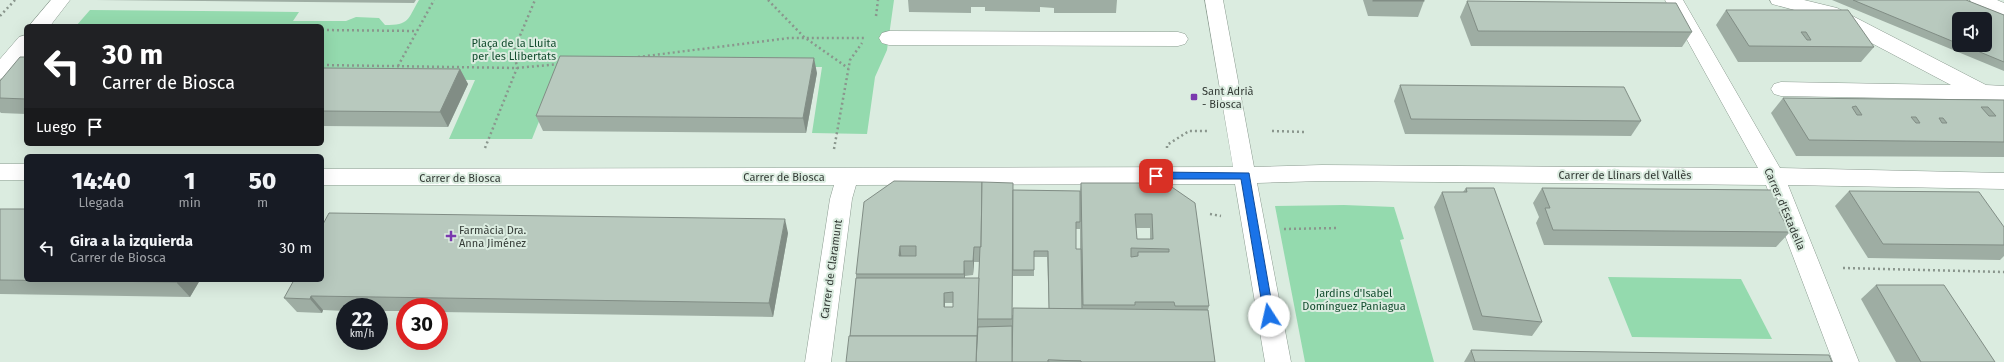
<!DOCTYPE html>
<html lang="es">
<meta charset="utf-8">
<style>
:root{--surface:#171b24;--page:#20242c;--text:#f1f3f6;--muted:#9ea1a6}
body{margin:0;font-family:"Fira Sans",sans-serif;background:var(--page);color:var(--text);height:100vh;display:flex;flex-direction:column;font-size:15px;white-space:nowrap}
*{box-sizing:border-box;margin:0}
p{font-size:13px;color:var(--muted)}
.icon{flex:none;width:22px;height:22px;fill:none;stroke:currentColor;stroke-width:2;stroke-linecap:round;stroke-linejoin:round}
.map{position:relative;flex:1;overflow:hidden}
.side{position:absolute;left:24px;top:154px;width:300px;height:128px;display:flex;flex-direction:column;background:var(--surface);border-radius:6px;box-shadow:0 4px 16px #0002}
.side>*{flex:none}
.top-card{position:absolute;left:24px;top:24px;width:300px;height:122px;border-radius:6px;box-shadow:0 4px 16px #0002;background:#202124;color:#fff;overflow:hidden}
.buttons{position:absolute;left:1952px;top:12px;display:grid;gap:8px}
.buttons a{display:grid;place-items:center;width:40px;height:40px;border-radius:6px;background:var(--surface);box-shadow:0 4px 16px #0002;font-size:20px}
.speed{position:absolute;left:336px;top:298px;display:flex;gap:8px;font-size:20px;font-weight:700;text-align:center}
.speed>*{display:grid;place-content:center;width:52px;height:52px;border-radius:50%;background:var(--surface);box-shadow:0 4px 16px #0002;line-height:1}
.speed small{font-size:10px;font-weight:400}
.speed .limit{border:6px solid #d22;background:#fff;color:#111}
.pin{position:absolute;display:grid;place-items:center;width:34px;height:34px;color:#fff;margin:-17px;border-radius:8px;box-shadow:0 2px 6px #0006}
.me{position:absolute;width:44px;margin:-22px;rotate:350deg;stroke-linejoin:round;filter:drop-shadow(0 0 3px #0008)}
.turn{display:flex;align-items:center;gap:14px;height:84px;padding:0 12px;font-size:18px}
.turn .icon{width:52px;height:52px;stroke-width:2.5}
.turn b{display:block;font-size:28px;line-height:34px}
.then{display:flex;align-items:center;height:38px;padding:0 12px;background:#0003;gap:8px;font-size:15px}
.eta{display:flex;justify-content:space-evenly;align-items:center;height:68px;text-align:center}
.eta b{font-size:24px;font-weight:800;line-height:28px}
ul{padding:0;list-style:none}
li{display:flex;align-items:center;gap:12px;height:52px;padding:0 12px}
li div{flex:1}
li b{display:block;font-size:15px}
li em{font-style:normal}
.map>svg:first-child{display:block}
.green{fill:#94daae}
.lines{fill:none;stroke-linecap:round;stroke-linejoin:round}
.minor-casing{stroke:#8b9b90;stroke-width:1}
.path{stroke:#8a968d;stroke-width:2.5;stroke-dasharray:2 3;stroke-linecap:butt}
.minor{fill:#fff;fill-rule:evenodd}
.wall{fill:#9eada3;fill-rule:evenodd}
.shaded-wall{fill:#818d85}
.building{fill:#b8c9be;stroke:#818d85;fill-rule:evenodd}
.route{fill:#1a73e8;stroke:#114b97}
.poi-dot{fill:#7a39ae;stroke:#dbece0;stroke-width:1.5}
.labels{text-anchor:middle;stroke-width:4;stroke-linejoin:round;paint-order:stroke}
.park-label{font-size:11px;fill:#134c2e;stroke:#dbece0}
.poi-label{font-size:11px;fill:#333a35;stroke:#dbece0;text-anchor:start}
.street-label{font-size:11px;fill:#333a35;stroke:#dbece0}
</style>
<div class="map">
<svg width="2004" height="362" viewBox="0 0 2004 362">
<rect width="100%" height="100%" fill="#dbece0"/>
<g class="green">
<path d="M419 0H894L887 50 875 77 867 134 812 133 822 67 561 66 532 139H449L475 80 322 78V26H76L90 10 299 12 293 21H346L356 17 379 18 385 25C410 25 407 20 419 0Z"/>
<path d="M1344 205 1394 207 1404 239 1400 240 1434 362H1305L1275 206Z"/>
<path d="M1608 277 1741 279 1772 339 1632 337Z"/>
</g>
<g class="lines">
<g class="minor-casing">
<g id="minor">
<path d="M51 0H70L50 26H29Z"/>
<path d="M1205 0H1223L1254 167 1322 165 1758 168 1665 0H1683L1780 168 2004 173V189L1788 185 1859 362H1833L1766 185 1322 181 1257 183 1291 362H1265L1235 184 856 185 852 199 831 362H805L830 199 834 185H322V169L1233 167Z"/>
<path d="M1770 0H1804L1837 8 1986 85 2004 86V100L1781 96 1774 94 1771 89 1774 84 1781 82 1951 85 1824 18 1772 4Z"/>
<path d="M1970 0H1997L2004 3V16L1972 4Z"/>
<path d="M889 31 1178 32 1185 34 1188 39 1185 44 1178 46 889 45 882 43 879 38 882 33Z"/>
<path d="M26 35V55L7 77 0 79V59L19 37Z"/>
<rect x="0" y="164" width="26" height="16"/>
</g>
</g>
<g class="path">
<path d="M768 0 804 37 848 68"/>
<path d="M0 16 15 0"/>
<path d="M876 16 878 0"/>
<path d="M322 30 417 31"/>
<path d="M638 57 789 38H864"/>
<path d="M322 65 517 68 559 64"/>
<path d="M398 66 434 0"/>
<path d="M1272 131 1305 132"/>
<path d="M485 148 517 68 514 50 535 0"/>
<path d="M1167 148V145L1189 131H1208"/>
<path d="M834 149 850 60 862 43"/>
<path d="M1210 214 1221 216"/>
<path d="M1284 229 1339 228"/>
<path d="M1843 268 2004 272"/>
</g>
<use href="#minor" class="minor"/>
</g>
<g class="wall">
<path d="M96 0H416L414 3Z"/>
<path d="M908 0H1117L1116 13H1054V8L1040 7V12L985 11V7H971V13L909 12Z"/>
<path d="M1363 0H1424V1L1418 17 1368 16Z"/>
<path d="M1832 0H1966L2004 15V71ZM1959 19 1985 45H1959Z"/>
<path d="M1467 1 1692 32 1682 47 1471 46 1460 17Z"/>
<path d="M1726 10 1874 47 1861 62H1738L1716 25Z"/>
<path d="M26 57V114L1 113 0 112V81Z"/>
<path d="M322 68 460 69 468 84 448 127 322 126Z"/>
<path d="M817 73 806 133 543 131 536 116Z"/>
<path d="M1400 85 1641 121 1631 136 1405 134 1394 101Z"/>
<path d="M1783 98 2004 100V157L1796 156 1771 113Z"/>
<path d="M982 182 1013 190 1080 191 1081 183H1166L1209 306 1208 310 1215 362 850 336 856 278V274ZM1080 225V249H1076V229H1080ZM1136 228H1150V239H1137ZM1034 257H1047L1049 309 1012 315 1013 276H1034ZM974 262H979V278H965V276L973 275ZM945 303H953V307H945Z"/>
<path d="M1466 188 1542 322 1532 336 1473 330 1434 207 1442 192H1463Z"/>
<path d="M1542 188 1785 212 1781 217 1790 232 1776 247 1544 245 1536 223 1539 217 1533 203Z"/>
<path d="M1849 191 2004 227V256L2000 260 1868 258 1835 206Z"/>
<path d="M0 209 26 280H200L190 297 0 294Z"/>
<path d="M788 233 773 317 439 312V307H405V311H379V307H345V311L323 310 322 313 297 312 284 298Z"/>
<path d="M1876 285 1995 362H1896L1861 299Z"/>
<path d="M1471 350 1832 362H1464Z"/>
</g>
<g class="shaded-wall">
<path d="M814 58 817 73 806 133 803 118Z"/>
<path d="M460 69 468 84 448 127 440 112Z"/>
<path d="M785 219 788 233 773 317 769 303Z"/>
<path d="M900 246 902 261 899 256Z"/>
<path d="M974 247V262L973 275V261Z"/>
<path d="M964 261 965 276V289L964 274Z"/>
<path d="M177 280H200L190 297 176 282Z"/>
<path d="M944 293 945 303 944 318Z"/>
<path d="M311 296 323 310 322 313 310 299Z"/>
</g>
<g class="building">
<rect x="1373" y="0" width="51" height="1"/>
<path d="M1853 0H1966L2004 15V62L1963 45H1985V19H1959V44Z"/>
<path d="M1467 1 1676 3 1692 32 1478 31Z"/>
<path d="M1726 10H1848L1874 47 1749 46ZM1801 32H1806L1811 40H1807Z"/>
<path d="M560 56 814 58 803 118 536 116Z"/>
<path d="M20 57H26V99L0 98V81Z"/>
<path d="M322 68 460 69 440 112 322 111Z"/>
<path d="M1400 85 1624 87 1641 121 1411 119Z"/>
<path d="M1783 98 2004 100V142L1809 140ZM1856 106 1862 115H1857L1852 107ZM1981 107H1988L1996 116H1989ZM1911 117H1916L1920 123H1916ZM1939 118H1943L1947 123H1942Z"/>
<path d="M894 181 982 182 981 247H974L973 261H964V274H856L864 202ZM900 246H916V256H899Z"/>
<path d="M982 182 1013 183 1012 319H977L980 247H981Z"/>
<path d="M1081 183H1166L1195 203 1209 306H1175L1174 302H1135V305H1083ZM1135 214H1152L1153 239H1137ZM1131 248 1169 249V252H1138V256L1131 257Z"/>
<path d="M1466 188H1494L1542 322 1482 316 1442 192H1467Z"/>
<path d="M1542 188 1772 190 1785 212H1779L1790 232 1553 230 1545 208H1550Z"/>
<path d="M1013 190 1080 191V222H1076V249H1081L1082 309H1049L1048 251H1034V270H1013Z"/>
<path d="M1849 191 1979 192 2004 227V245L1883 244Z"/>
<path d="M0 209H26V280H177L176 282 0 280Z"/>
<path d="M329 213 785 219 769 303 311 296 310 299 284 298 294 280H322V226Z"/>
<path d="M856 278H979L977 339V336H850ZM953 292V307H944V293Z"/>
<path d="M1876 285H1944L1995 362H1921Z"/>
<path d="M1013 308 1208 310 1215 362H1081V361L1048 360V362H1012Z"/>
<path d="M1012 326V362H976L978 327Z"/>
<path d="M849 336H977L976 362H846Z"/>
<path d="M1471 350 1829 355 1832 362H1475Z"/>
<path d="M1048 360 1081 361V362H1049Z"/>
</g>
<path class="route" d="M1156 172 1249 173 1274 316 1273 319 1269 320 1264 316 1241 179H1156L1152 176Z"/>
<g class="poi-dot">
<rect x="1190" y="93" width="8" height="8" rx="2"/>
<path d="M449 230h4v4h4v4h-4v4h-4v-4h-4v-4h4z"/>
</g>
<g class="labels">
<g class="park-label">
<text x="514" y="47">Plaça de la Lluita<tspan x="514" dy="13">per les Llibertats</tspan></text>
<text x="1354" y="297">Jardins d'Isabel<tspan x="1354" dy="13">Domínguez Paniagua</tspan></text>
</g>
<g class="poi-label">
<text x="1202" y="95">Sant Adrià<tspan x="1202" dy="13">- Biosca</tspan></text>
<text x="459" y="234">Farmàcia Dra.<tspan x="459" dy="13">Anna Jiménez</tspan></text>
</g>
<g class="street-label">
<text x="1625" y="179">Carrer de Llinars del Vallès</text>
<text x="784" y="181">Carrer de Biosca</text>
<text x="460" y="182">Carrer de Biosca</text>
<text transform="translate(1785 209) rotate(67)" y="4">Carrer d'Estadella</text>
<text transform="translate(831 269) rotate(-82)" y="4">Carrer de Claramunt</text>
</g>
</g>
</svg>
<div class="buttons">
<a><svg class="icon" aria-label="sound" viewBox="0 0 24 24"><path d="M4 9h4l5-4v14l-5-4H4zM17 9q2 3 0 6"/></svg></a>
</div>
<div class="speed"><div>22<small>km/h</small></div><div class="limit">30</div></div>
<div class="pin" style="left:1156px;top:176px;background:#d93025"><svg class="icon" aria-label="arrive" viewBox="0 0 24 24"><path d="M6 21V4h12l-3 4 3 4H6"/></svg></div>
<svg class="me" style="left:1269px;top:316px" viewBox="-20 -20 40 40"><circle r="19" fill="#fff"/><path d="M0-13L10 11 0 6-10 11z" fill="#1a73e8"/></svg>
<div class="top-card">
<div class="turn"><svg class="icon" aria-label="left" viewBox="0 0 24 24"><path d="M17 20v-9H6M10 6l-5 5 5 5"/></svg><div><b>30 m</b>Carrer de Biosca</div></div>
<div class="then">Luego<svg class="icon" aria-label="arrive" viewBox="0 0 24 24"><path d="M6 21V4h12l-3 4 3 4H6"/></svg></div>
</div>
<section class="side">
<div class="eta">
<div><b>14:40</b><p>Llegada</p></div>
<div><b>1</b><p>min</p></div>
<div><b>50</b><p>m</p></div>
</div>
<ul>
<li><svg class="icon" aria-label="left" viewBox="0 0 24 24"><path d="M17 20v-9H6M10 6l-5 5 5 5"/></svg><div><b>Gira a la izquierda</b><p>Carrer de Biosca</p></div><em>30 m</em></li>
</ul>
</section>
</div>
